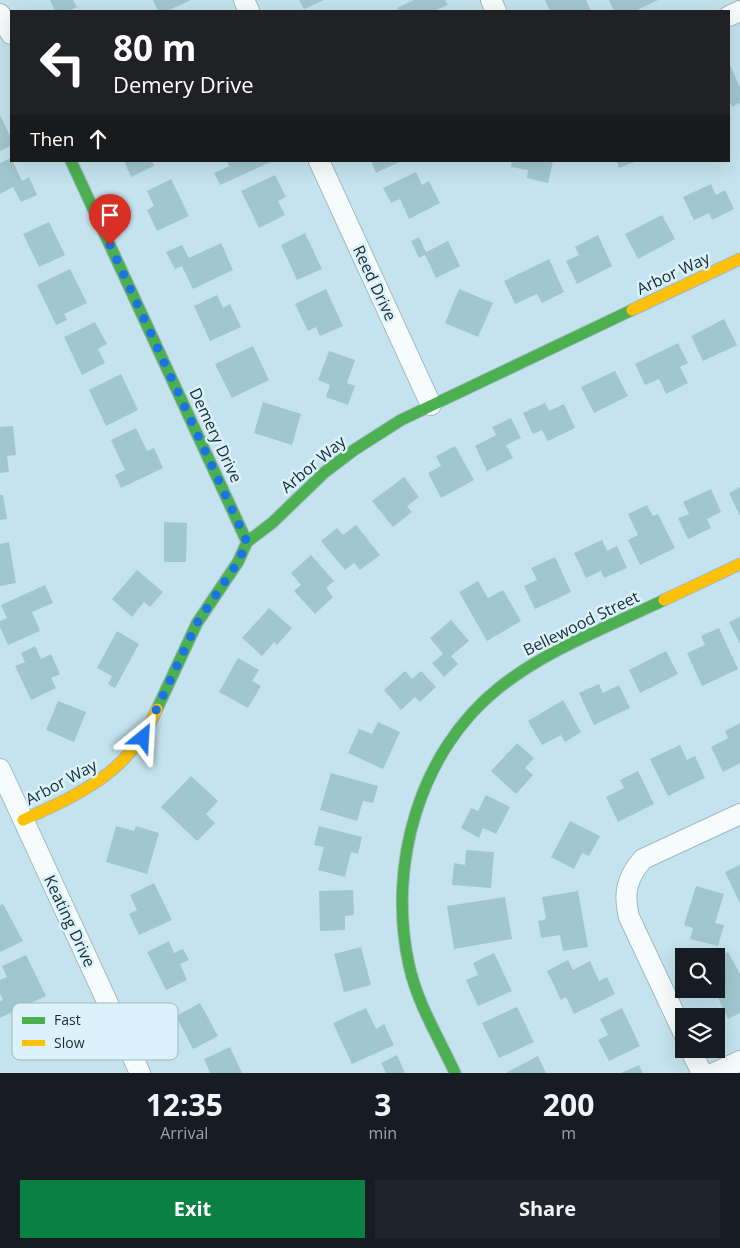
<!DOCTYPE html>
<style>
:root{--surface:#171b24;--page:#20242c;--text:#f1f3f6;--muted:#9ea1a6;--accent:#0b8043}
body{margin:0;font-family:"Open Sans",sans-serif;background:var(--page);color:var(--text);height:100vh;display:flex;flex-direction:column;font-size:19px;white-space:nowrap}
*{box-sizing:border-box;margin:0}
p{font-size:16px;color:var(--muted)}
.icon{flex:none;width:28px;height:28px;fill:none;stroke:currentColor;stroke-width:2;stroke-linecap:round;stroke-linejoin:round}
.map{position:relative;height:1073px;overflow:hidden}
.panel{display:flex;flex-direction:column;background:var(--surface);flex:1}
.panel>*{flex:none}
.guide{position:absolute;left:10px;top:10px;width:720px;height:152px;border-radius:0px;box-shadow:0 5px 20px #0002;background:#202124;color:#fff;overflow:hidden}
.fabs{position:absolute;left:675px;top:948px;display:grid;gap:10px}
.fabs a{display:grid;place-items:center;width:50px;height:50px;border-radius:0px;background:var(--surface);box-shadow:0 5px 20px #0002;font-size:25px}
.pin{position:absolute;display:grid;place-items:center;width:42px;height:42px;color:#fff;margin:-51px -21px;border-radius:50% 50% 50% 0;rotate:-45deg;box-shadow:0 0 5px #0007}
.pin .icon{rotate:45deg}
.me{position:absolute;width:55px;margin:-28px;rotate:27deg;stroke-linejoin:round;filter:drop-shadow(0 0 4px #0008)}
.turn{display:flex;align-items:center;gap:18px;height:105px;padding:0 20px;font-size:22px}
.turn .icon{width:65px;height:65px;stroke-width:2.5}
.turn b{display:block;font-size:35px;line-height:42px}
.then{display:flex;align-items:center;height:48px;padding:0 20px;background:#0003;gap:10px;font-size:19px}
.eta{display:flex;justify-content:space-evenly;align-items:center;height:85px;text-align:center}
.eta b{font-size:30px;font-weight:700;line-height:35px}
.button{display:flex;gap:10px;margin-top:auto;padding:10px 20px}
.button a{flex:1;height:58px;border-radius:0px;background:var(--accent);color:#fff;font-size:20px;font-weight:700;line-height:58px;text-align:center}
.button a+a{background:var(--page);color:var(--text)}
.map>svg:first-child{display:block}
.building{fill:#a1c7ce}
.lines{fill:none;stroke-linecap:round;stroke-linejoin:round}
.street-casing{stroke:#a0b9c1;stroke-width:22}
.fast-casing{stroke:#a0b9c1;stroke-width:13}
.slow-casing{stroke:#a0b9c1;stroke-width:13}
.street{stroke:#f6fbfc;stroke-width:20}
.fast{stroke:#4caf50;stroke-width:11}
.slow{stroke:#ffc107;stroke-width:11}
.route{stroke:#1a73e8;stroke-width:9;stroke-dasharray:0 16.2}
.labels{text-anchor:middle;stroke-width:5;stroke-linejoin:round;paint-order:stroke}
.street-label{font-size:16px;fill:#162d35;stroke:#dcf2fa}
.key{fill:#dcf2fa;stroke:#a1b7bf;stroke-width:1}
.key-label{font-size:14px;fill:#162d35}
</style>
<div class="map">
<svg width="740" height="1073" viewBox="0 0 740 1073">
<rect width="100%" height="100%" fill="#c4e3ee"/>
<g class="building">
<path d="M50 0H73L77 7 68 11H55Z"/>
<path d="M153 0H191L167 11H158Z"/>
<path d="M299 0H324L304 9Z"/>
<path d="M414 0H445L448 5 433 11H399L397 8Z"/>
<path d="M545 0H586L591 11H550Z"/>
<path d="M609 0H658L635 11H614Z"/>
<path d="M729 63 740 87V103L732 107 729 100Z"/>
<path d="M0 115 11 138V146L0 151Z"/>
<path d="M11 158 22 181 29 177 37 195 21 202 13 187 0 194V163Z"/>
<path d="M124 161H152L154 166 131 177Z"/>
<path d="M227 161H273L220 185 214 173 229 166Z"/>
<path d="M371 161H401L376 173Z"/>
<path d="M512 161H553L548 183 527 178 528 170 511 167Z"/>
<path d="M617 161H637L619 168Z"/>
<path d="M416 172 422 185 429 181 440 203 409 219 400 199 391 203 383 188Z"/>
<path d="M275 175 286 197 278 201 285 215 259 228 241 191Z"/>
<path d="M171 179 189 216 157 231 147 210 154 206 147 191Z"/>
<path d="M711 184 716 195 725 190 734 209 712 220 709 213 694 220 683 197Z"/>
<path d="M662 215 675 239 638 259 625 234Z"/>
<path d="M49 222 65 255 39 267 23 234Z"/>
<path d="M305 233 322 269 297 280 281 245Z"/>
<path d="M598 235 612 266 577 284 566 261 579 255 575 247Z"/>
<path d="M419 237 426 252 448 241 460 266 436 278 425 255 419 258 411 241Z"/>
<path d="M221 243 233 270 193 289 182 266 175 269 166 252 182 245 189 258Z"/>
<path d="M549 259 564 292 542 303 537 294 515 304 504 281Z"/>
<path d="M70 269 87 303 64 314 67 320 56 325 37 285Z"/>
<path d="M326 289 343 326 320 336 316 327 308 331 295 304Z"/>
<path d="M459 289 493 303 478 337 445 323Z"/>
<path d="M217 295 223 308 230 304 241 327 210 341 194 306Z"/>
<path d="M724 319 737 345 703 361 691 336Z"/>
<path d="M95 322 107 344 98 349 105 363 82 375 64 337Z"/>
<path d="M678 343 688 363 680 367 688 383 666 394 659 379 645 385 635 364Z"/>
<path d="M253 346 269 380 232 398 215 364Z"/>
<path d="M329 351 355 360 347 383 355 386 348 405 326 397 330 385 318 380Z"/>
<path d="M615 371 628 396 594 413 581 387Z"/>
<path d="M121 374 138 410 106 426 89 390Z"/>
<path d="M263 402 301 414 292 445 254 433Z"/>
<path d="M545 403 549 411 564 404 575 428 548 441 542 430 533 434 523 413Z"/>
<path d="M511 418 521 438 506 445 513 458 487 471 475 446 496 435 492 427Z"/>
<path d="M13 426 16 455 7 456 9 472 0 473V427Z"/>
<path d="M136 428 147 451 154 448 163 468 121 488 115 475 125 470 111 440Z"/>
<path d="M455 446 474 480 441 498 428 473 441 466 436 456Z"/>
<path d="M404 477 419 497 407 506 412 512 393 527 372 501Z"/>
<path d="M740 487V516L729 493Z"/>
<path d="M711 489 721 512 707 519 711 528 688 539 678 518 689 514 683 502Z"/>
<path d="M0 495H3L7 519 0 520Z"/>
<path d="M647 505 653 516 658 514 675 548 640 565 628 540 638 535 628 514Z"/>
<path d="M164 522 187 523 186 562H164Z"/>
<path d="M356 525 380 555 360 570 354 563 345 570 321 541 337 528 343 535Z"/>
<path d="M602 540 607 551 617 546 627 568 604 578 601 571 586 578 574 553Z"/>
<path d="M9 542 16 583 0 586V544Z"/>
<path d="M311 555 334 581 326 588 333 597 315 614 294 591 301 585 291 573Z"/>
<path d="M555 557 571 592 535 609 524 586 537 580 531 568Z"/>
<path d="M137 570 163 592 150 607 144 602 132 617 112 599Z"/>
<path d="M478 581 488 598 503 590 521 621 487 641 459 592Z"/>
<path d="M45 585 53 603 32 612 40 631 8 645 0 627V621L7 618 1 605Z"/>
<path d="M269 608 292 628 277 645 274 642 262 656 242 638Z"/>
<path d="M740 617V644L729 622Z"/>
<path d="M451 620 469 641 451 656 458 664 444 677 432 663 443 654 430 638Z"/>
<path d="M719 628 738 669 702 686 687 653 705 645 701 636Z"/>
<path d="M117 631 139 644 115 688 108 684 112 676 97 668Z"/>
<path d="M35 646 41 659 51 654 60 674 51 678 56 688 31 700 15 666 25 662 21 653Z"/>
<path d="M666 651 678 674 640 693 629 670Z"/>
<path d="M238 658 259 670 252 681 261 686 248 708 219 692Z"/>
<path d="M405 671 412 679 421 671 436 687 420 702 415 697 401 710 384 690Z"/>
<path d="M599 684 603 693 619 685 630 708 594 725 579 693Z"/>
<path d="M563 700 581 732 565 742 561 735 542 745 528 721Z"/>
<path d="M58 701 86 712 74 742 46 730Z"/>
<path d="M378 722 400 732 383 769 348 753 359 729 372 734Z"/>
<path d="M740 723V763L723 772 711 747 728 738 725 731Z"/>
<path d="M517 743 534 758 525 768 533 775 516 794 491 771Z"/>
<path d="M680 745 687 760 695 756 705 778 668 796 650 759Z"/>
<path d="M638 771 654 804 618 822 606 797 624 788 620 780Z"/>
<path d="M331 773 378 786 373 803 363 801 357 821 320 810Z"/>
<path d="M191 776 218 801 206 814 215 823 197 841 161 807Z"/>
<path d="M486 795 510 807 496 834 483 828 479 838 461 828 471 808 478 811Z"/>
<path d="M570 821 600 836 589 856 582 853 574 869 551 857Z"/>
<path d="M116 826 134 831 136 826 159 833 147 874 106 862Z"/>
<path d="M319 826 362 837 358 854 351 852 345 877 318 870 324 847 314 845Z"/>
<path d="M466 850 494 852 491 888 452 885 454 863 465 865Z"/>
<path d="M740 865V903L725 872Z"/>
<path d="M154 883 172 920 139 935 129 914 137 910 130 895Z"/>
<path d="M696 886 724 894 715 923 724 925 718 946 690 939 693 928 684 925Z"/>
<path d="M353 890 354 915 345 916V930L320 931 319 891Z"/>
<path d="M578 891 588 947 563 951 560 935 541 938 538 921 546 919 542 897Z"/>
<path d="M505 897 512 939 454 949 447 906Z"/>
<path d="M3 904 23 941 0 952V905Z"/>
<path d="M169 941 174 953 183 949 189 960 180 964 187 980 166 990 147 952Z"/>
<path d="M361 947 371 985 344 992 334 954Z"/>
<path d="M728 952 740 974V1013L728 1019 714 989H716V957Z"/>
<path d="M494 953 512 991 478 1006 466 980 478 975 473 963Z"/>
<path d="M26 955 46 996 0 1018V1001L3 1000 0 994V980L7 977 2 966Z"/>
<path d="M568 960 573 970 590 961 599 981 607 977 615 994 574 1014 566 997 561 1000 547 971Z"/>
<path d="M200 1003 218 1036 193 1049 176 1016Z"/>
<path d="M517 1007 534 1042 499 1058 482 1023Z"/>
<path d="M366 1008 376 1029 384 1024 394 1045 352 1064 333 1023Z"/>
<path d="M622 1008 640 1046 609 1061 598 1040 608 1035 600 1019Z"/>
<path d="M230 1047 242 1073H210L204 1059Z"/>
<path d="M397 1055 405 1073H386L381 1063Z"/>
<path d="M538 1056 546 1073H507V1072Z"/>
<path d="M639 1065 643 1073H621Z"/>
</g>
<g class="lines">
<g class="street-casing">
<g id="street">
<path d="M244 0 249 11"/>
<path d="M491 0 496 11"/>
<path d="M0 14 11 34"/>
<path d="M729 16 740 11"/>
<path d="M319 161 431 405"/>
<path d="M0 769 140 1073"/>
<path d="M684 1034 629 917C623 894 627 877 643 859L740 814"/>
<path d="M690 1049 702 1073"/>
<path d="M714 1073 740 1061"/>
</g>
</g>
<g class="fast-casing">
<g id="fast">
<path d="M71 161 247 542"/>
<path d="M157 709 197 623 238 562 247 542 272 523 325 472 354 450 401 420 632 310"/>
<path d="M455 1073C439 1038 417 1003 409 965 387 866 419 751 500 687 548 649 608 627 664 600"/>
</g>
</g>
<g class="slow-casing">
<g id="slow">
<path d="M632 310 740 259"/>
<path d="M664 600 740 564"/>
<path d="M23 820C82 793 130 772 157 709"/>
</g>
</g>
<use href="#street" class="street"/>
<use href="#fast" class="fast"/>
<use href="#slow" class="slow"/>
</g>
<g class="lines">
<path class="route" d="M110 245 247 542 238 562 197 623 143 738"/>
</g>
<g class="labels">
<g class="street-label">
<text transform="translate(673 273) rotate(-25)" y="6">Arbor Way</text>
<text transform="translate(375 283) rotate(65)" y="6">Reed Drive</text>
<text transform="translate(216 435) rotate(65)" y="6">Demery Drive</text>
<text transform="translate(313 464) rotate(-40)" y="6">Arbor Way</text>
<text transform="translate(581 623) rotate(-26)" y="6">Bellewood Street</text>
<text transform="translate(61 782) rotate(-28)" y="6">Arbor Way</text>
<text transform="translate(70 921) rotate(65)" y="6">Keating Drive</text>
</g>
</g>
<rect x="12" y="1003" width="166" height="57" rx="8" class="key"/>
<rect x="22" y="1017" width="23" height="7" fill="#4caf50"/>
<rect x="22" y="1040" width="23" height="6" fill="#ffc107"/>
<g class="key-label">
<text x="54" y="1025">Fast</text>
<text x="54" y="1048">Slow</text>
</g>
</svg>
<div class="fabs">
<a><svg class="icon" aria-label="search" viewBox="0 0 24 24"><circle cx="10" cy="10" r="6"/><path d="M15 15l6 6"/></svg></a>
<a><svg class="icon" aria-label="layers" viewBox="0 0 24 24"><path d="M12 4l9 5-9 5-9-5zM3 14l9 5 9-5"/></svg></a>
</div>
<div class="pin" style="left:110px;top:245px;background:#d93025"><svg class="icon" aria-label="arrive" viewBox="0 0 24 24"><path d="M6 21V4h12l-3 4 3 4H6"/></svg></div>
<svg class="me" style="left:143px;top:738px" viewBox="-20 -20 40 40"><path d="M0-17L14 15 0 8-14 15z" fill="#1a73e8" stroke="#fff" stroke-width="4"/></svg>
<div class="guide">
<div class="turn"><svg class="icon" aria-label="left" viewBox="0 0 24 24"><path d="M17 20v-9H6M10 6l-5 5 5 5"/></svg><div><b>80 m</b>Demery Drive</div></div>
<div class="then">Then<svg class="icon" aria-label="ahead" viewBox="0 0 24 24"><path d="M12 20V5M6 11l6-6 6 6"/></svg></div>
</div>
</div>
<section class="panel">
<div class="eta">
<div><b>12:35</b><p>Arrival</p></div>
<div><b>3</b><p>min</p></div>
<div><b>200</b><p>m</p></div>
</div>
<div class="button"><a>Exit</a><a>Share</a></div>
</section>
